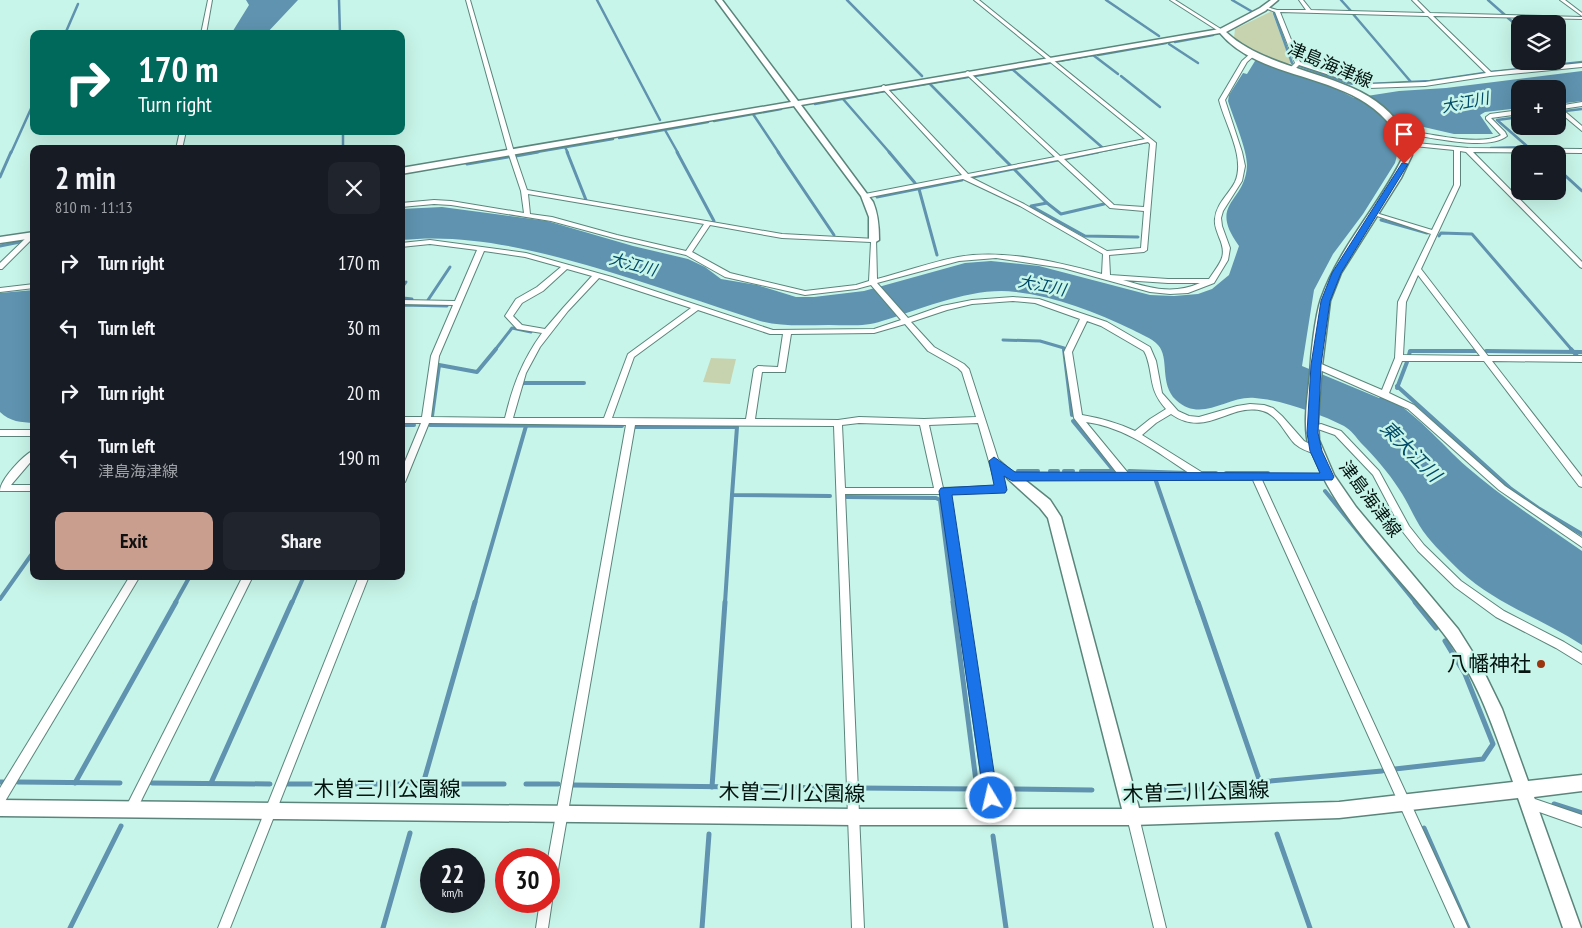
<!DOCTYPE html>
<meta charset="utf-8">
<style>
:root{--surface:#171b24;--page:#20242c;--text:#f1f3f6;--muted:#9ea1a6;--accent:#ca9e8e}
body{margin:0;font-family:"PT Sans Narrow","Noto Sans JP",sans-serif;background:var(--page);color:var(--text);height:100vh;display:flex;flex-direction:column;font-size:19px;white-space:nowrap}
*{box-sizing:border-box;margin:0}
p{font-size:16px;color:var(--muted)}
.icon{flex:none;width:28px;height:28px;fill:none;stroke:currentColor;stroke-width:2;stroke-linecap:round;stroke-linejoin:round}
.map{position:relative;flex:1;overflow:hidden}
.sheet{position:absolute;left:30px;top:145px;width:375px;height:435px;display:flex;flex-direction:column;background:var(--surface);border-radius:10px;box-shadow:0 5px 20px #0002}
.sheet>*{flex:none}
.hud{position:absolute;left:30px;top:30px;width:375px;height:105px;border-radius:10px;box-shadow:0 5px 20px #0002;background:#00695c;color:#fff;overflow:hidden}
.controls{position:absolute;left:1511px;top:15px;display:grid;gap:10px}
.controls a{display:grid;place-items:center;width:55px;height:55px;border-radius:10px;background:var(--surface);box-shadow:0 5px 20px #0002;font-size:25px}
.speed{position:absolute;left:420px;top:848px;display:flex;gap:10px;font-size:25px;font-weight:700;text-align:center}
.speed>*{display:grid;place-content:center;width:65px;height:65px;border-radius:50%;background:var(--surface);box-shadow:0 5px 20px #0002;line-height:1}
.speed small{font-size:12px;font-weight:400}
.speed .limit{border:8px solid #d22;background:#fff;color:#111}
.pin{position:absolute;display:grid;place-items:center;width:42px;height:42px;color:#fff;margin:-51px -21px;border-radius:50% 50% 50% 0;rotate:-45deg;box-shadow:0 0 5px #0007}
.pin .icon{rotate:45deg}
.me{position:absolute;width:55px;margin:-28px;rotate:351deg;stroke-linejoin:round;filter:drop-shadow(0 0 4px #0008)}
.turn{display:flex;align-items:center;gap:18px;height:105px;padding:0 25px;font-size:22px}
.turn .icon{width:65px;height:65px;stroke-width:2.5}
.turn b{display:block;font-size:35px;line-height:42px}
.round{display:grid;place-items:center;flex:none;width:52px;height:52px;border-radius:10px;background:var(--page)}
.summary{display:flex;align-items:center;justify-content:space-between;height:85px;padding:0 25px}
h1{font-size:30px;font-weight:800;line-height:38px}
.button{display:flex;gap:10px;margin-top:auto;padding:10px 25px}
.button a{flex:1;height:58px;border-radius:10px;background:var(--accent);color:#111;font-size:20px;font-weight:800;line-height:58px;text-align:center}
.button a+a{background:var(--page);color:var(--text)}
ul{padding:0;list-style:none}
li{display:flex;align-items:center;gap:15px;height:65px;padding:0 25px}
li div{flex:1}
li b{display:block;font-size:19px}
li em{font-style:normal}
.map>svg:first-child{display:block}
.green{fill:#c7d3af}
.water{fill:#5f93af}
.lines{fill:none;stroke-linecap:round;stroke-linejoin:round}
.stream-far3{stroke:#5f93af;stroke-width:2.5}
.stream-far2{stroke:#5f93af;stroke-width:3}
.stream-far1{stroke:#5f93af;stroke-width:4}
.stream{stroke:#5f93af;stroke-width:5}
.street-casing{stroke:#5b857b;stroke-width:2}
.secondary-casing{stroke:#5b857b;stroke-width:3}
.street{fill:#fff;fill-rule:evenodd}
.secondary{fill:#fff;fill-rule:evenodd}
.route{fill:#1a73e8;stroke:#114b97}
.poi-dot{fill:#9b3510;stroke:#c8f5e9;stroke-width:2}
.labels{text-anchor:middle;stroke-width:5;stroke-linejoin:round;paint-order:stroke}
.far-water-label{font-size:16px;font-style:italic;fill:#004967;stroke:#c8f5e9}
.street-label{font-size:18px;fill:#041410;stroke:#c8f5e9}
.water-label{font-size:19px;font-style:italic;fill:#004967;stroke:#c8f5e9}
.near-poi-label{font-size:21px;fill:#041410;stroke:#c8f5e9;text-anchor:end}
.near-street-label{font-size:21px;fill:#041410;stroke:#c8f5e9}
</style>
<div class="map">
<svg width="1582" height="928" viewBox="0 0 1582 928">
<rect width="100%" height="100%" fill="#c8f5e9"/>
<g class="green">
<path d="M1270 12H1272L1291 63C1281 66 1244 46 1234 38L1235 29Z"/>
<path d="M711 358 736 359 730 384 703 382Z"/>
</g>
<g class="water">
<path d="M246 0H298L266 34H231L249 5Z"/>
<path d="M1255 61H1261L1335 88 1354 98 1399 91 1446 88 1582 71V101L1558 104V89H1520V108L1485 112 1480 115 1493 134H1454L1402 122 1387 124 1399 141H1397L1399 148 1395 163 1363 214 1333 254 1314 290 1302 366 1379 398 1383 395C1416 412 1440 443 1467 467 1503 498 1543 524 1582 551V645C1542 619 1496 604 1460 571 1448 559 1433 545 1423 531 1414 518 1408 502 1399 489 1388 472 1375 457 1361 443 1356 437 1351 430 1344 426 1320 414 1282 400 1255 398 1227 395 1202 424 1176 400 1159 384 1170 358 1158 345 1152 338 1140 334 1133 330 1096 312 1057 297 1016 292 974 286 922 309 882 321 865 327 846 325 829 325 805 325 783 327 760 321 707 304 654 285 600 269 535 250 469 233 401 240V209L442 207 547 221 633 246 688 259 705 267 721 279 757 285 796 297H814L864 291 965 263 991 261 1039 266 1150 295 1174 296 1198 294 1212 289 1229 275 1239 246C1207 202 1246 203 1247 165 1247 149 1233 117 1228 101L1229 95 1243 73 1247 74Z"/>
<path d="M34 290V423C21 422 10 422 0 412V293Z"/>
</g>
<g class="lines">
<g class="stream-far3">
<path d="M339 0 340 34"/>
<path d="M597 0 660 120"/>
<path d="M847 0 922 76"/>
<path d="M1106 0 1159 36"/>
<path d="M1232 0 1251 11"/>
<path d="M1341 0 1351 11"/>
<path d="M1488 0 1505 15"/>
<path d="M1274 13 1292 63"/>
<path d="M1353 14 1411 82"/>
<path d="M1508 18 1520 28"/>
<path d="M65 34 78 4"/>
<path d="M1175 42 1213 35"/>
<path d="M1169 44 1198 63"/>
<path d="M1098 55 1166 43"/>
<path d="M1059 61 1093 55 1118 74"/>
<path d="M1300 66 1348 83 1360 85"/>
<path d="M1012 69 1103 148"/>
<path d="M1491 72 1582 62"/>
<path d="M975 76 1049 63"/>
<path d="M1121 76 1160 107"/>
<path d="M930 84 998 153"/>
<path d="M1369 84 1430 81 1484 73"/>
<path d="M891 90 968 77"/>
<path d="M843 99 890 153"/>
<path d="M815 104 885 91"/>
<path d="M1565 111 1582 109"/>
<path d="M753 114 779 153"/>
<path d="M1520 117 1497 120 1528 147 1536 149"/>
<path d="M714 121 781 109"/>
<path d="M665 130 678 153"/>
<path d="M343 131V149"/>
<path d="M619 138 708 122"/>
<path d="M565 147 568 153"/>
<path d="M1491 148 1528 147"/>
<path d="M11 153 34 102"/>
<path d="M531 153 613 139"/>
<path d="M1092 153 1147 142"/>
</g>
<g class="stream-far2">
<path d="M567 152 586 200"/>
<path d="M677 152 714 221"/>
<path d="M778 152 834 235"/>
<path d="M889 152 915 183"/>
<path d="M997 152 1011 166"/>
<path d="M516 156 538 152"/>
<path d="M1064 159 1098 152"/>
<path d="M467 164 508 157"/>
<path d="M1014 169 1047 203 1061 214 1104 204"/>
<path d="M1558 169 1582 191"/>
<path d="M0 177 11 152"/>
<path d="M973 177 1058 160"/>
<path d="M919 189 937 255"/>
<path d="M877 197 962 180"/>
<path d="M1047 203 1031 206 1085 236 1138 237"/>
<path d="M1381 220 1427 233"/>
<path d="M1439 236 1441 233 1472 234 1572 350"/>
<path d="M0 246 20 242"/>
<path d="M401 289 406 282"/>
<path d="M403 298 412 299"/>
<path d="M428 300 450 267"/>
<path d="M401 307 402 305 447 306"/>
<path d="M1003 340 1040 341 1064 348V350"/>
<path d="M495 350 512 328 531 332"/>
</g>
<g class="stream-far1">
<path d="M1064 349 1072 415"/>
<path d="M1571 349 1577 356"/>
<path d="M1486 351 1582 352"/>
<path d="M1409 355 1410 351H1476"/>
<path d="M521 386 522 383H584"/>
<path d="M1397 386 1511 489 1538 508 1582 534"/>
<path d="M1397 388 1407 362"/>
<path d="M432 416 439 365 477 372 496 349"/>
<path d="M1073 421 1114 471"/>
<path d="M401 425H414"/>
<path d="M430 425 622 426"/>
<path d="M635 427H737L732 495 830 496"/>
<path d="M1018 471H1038"/>
<path d="M1050 471H1058"/>
<path d="M1064 471H1073"/>
<path d="M1081 471H1114"/>
<path d="M1129 471 1187 473"/>
<path d="M1203 473H1216"/>
<path d="M1226 473H1268"/>
<path d="M1156 481 1198 603"/>
<path d="M1325 491 1416 603"/>
<path d="M846 497 936 498 940 500 953 603"/>
<path d="M0 599 34 551"/>
<path d="M175 603 190 576"/>
<path d="M292 603 304 576"/>
<path d="M475 603 526 426"/>
<path d="M725 603 732 495"/>
</g>
<g class="stream">
<path d="M953 602 977 789"/>
<path d="M1198 602 1260 782"/>
<path d="M1415 602 1436 628"/>
<path d="M1395 769 1483 759 1493 744 1465 674 1445 641"/>
<path d="M0 782H3"/>
<path d="M18 782 120 783"/>
<path d="M75 783 176 602"/>
<path d="M152 783 270 784"/>
<path d="M211 783 292 602"/>
<path d="M288 784H504"/>
<path d="M423 784 475 602"/>
<path d="M526 784H558"/>
<path d="M573 785 842 788"/>
<path d="M712 787 725 602"/>
<path d="M858 788 977 789"/>
<path d="M1009 789 1092 790"/>
<path d="M1146 790 1210 789 1260 782 1382 771"/>
<path d="M1554 804 1582 813"/>
<path d="M1424 828 1468 928"/>
<path d="M1277 834 1310 928"/>
<path d="M993 836 1006 928"/>
<path d="M70 928 121 826"/>
<path d="M383 928 410 833"/>
<path d="M702 928 709 834"/>
</g>
<g class="street-casing">
<g id="street">
<path d="M208 0H212L206 34H201Z"/>
<path d="M466 0H470L514 152 527 190 782 234 876 239 877 279C904 272 931 262 958 257 1004 249 1058 262 1102 274L1103 254 1020 206 963 179 865 198 862 196 865 194 962 175 882 88V86L884 85 968 174 1055 157 966 74V72L968 71 1060 156 1145 139 974 0H979L1156 143 1147 250 1144 252 1109 255 1110 275 1168 279H1209C1220 262 1228 257 1219 237 1217 231 1214 225 1215 219 1216 204 1229 194 1235 182 1246 158 1225 124 1219 100L1242 61 1251 53H1255V55L1247 62 1225 100 1242 152 1245 166 1242 181 1223 211 1221 218 1222 226 1230 248 1228 260 1214 283 1188 293 1170 294 1150 292 1063 268 996 258 959 261 877 283 908 318 942 306 972 300 1013 297 1039 299 1107 322 1150 347 1156 361 1162 393 1178 411 1189 416 1199 417 1237 406 1250 404 1264 405 1273 408 1282 416 1304 441 1319 449 1320 451 1319 453 1316 454C1309 452 1301 449 1295 444 1285 434 1278 415 1263 411 1229 402 1207 439 1171 414L1156 423 1142 435 1203 473 1331 475 1332 477 1331 479 1328 480H1262L1468 928H1455L1253 480 1012 479 1001 472 1005 489 1004 491 950 494 999 817 997 821 993 823 989 821 987 817 941 494H845L864 928H852L834 426 635 425 555 887 553 891 549 893 548 859 626 425 429 423 405 482 401 485V471L421 423H401V417H422L431 356 453 305 401 304V300L455 301 477 250 430 244 401 247V243L430 240 526 253 612 277 773 330 874 329 901 320 871 285 856 289 805 295 725 277 686 255 614 238 551 221 451 205 434 204 401 207V203L434 200 451 201 524 213 521 191 508 152ZM1148 142 1150 144 1144 207 1114 205 1064 159ZM1058 160 1110 208 1144 211 1141 248 1107 251 1024 204 970 177ZM528 194 704 224 686 251 617 235 552 217 530 214ZM710 225 782 238 871 242 869 281 856 285 805 291 730 273 692 252ZM484 251 525 257 561 267 537 287 516 299 505 316 517 329 542 333C522 361 513 385 505 418L431 417 439 356ZM567 269 592 276 563 308 545 329 522 325 513 316 522 303 543 291ZM599 278 691 308 628 354 604 418H513L526 373 540 347 568 311ZM1123 280 1168 283H1200C1173 295 1150 288 1123 280ZM1013 301 1035 303 1080 319 1064 352 1074 418 1117 473H1014L998 459 969 369 964 364 934 347 911 322 947 310 972 304ZM698 310 770 334H783L778 367 758 366 754 369 746 419 612 418 634 357ZM1087 321 1101 326 1144 351 1146 355C1154 377 1148 389 1166 409L1150 419 1135 431C1118 423 1100 418 1082 415L1072 352ZM905 324 928 351 958 368 962 372 976 417 924 419 859 417 838 420 755 419 762 372H785L791 334 874 333ZM1086 422C1125 427 1157 452 1189 473H1128ZM859 423 920 425 934 488H845L842 425ZM978 423 996 486 943 488 929 425Z"/>
<path d="M1170 0H1175L1224 31 1220 32Z"/>
<path d="M1299 0H1303L1311 10 1425 13 1412 0H1417L1430 13 1582 17V19L1433 16 1491 72 1582 63V67L1490 76 1425 86 1369 88 1299 65 1296 68H1292L1291 67 1295 63 1275 12 1265 8 1267 7 1277 10H1306ZM1280 12 1428 16 1486 73 1425 82 1369 84 1300 62Z"/>
<path d="M1560 0H1565L1582 13V16Z"/>
<path d="M1582 102V106L1562 109 1582 126V131L1558 111V106Z"/>
<path d="M1520 110V114L1491 118 1505 132 1507 136C1487 152 1426 136 1401 133L1398 131 1401 129C1425 133 1480 147 1501 135L1500 134 1486 119V117L1490 114Z"/>
<path d="M180 131H186L182 149H176Z"/>
<path d="M1406 142 1468 148 1582 149V153L1473 152 1582 262V268L1580 267 1466 152 1460 151V185L1421 269 1488 356H1582V362L1492 361 1582 477V487L1579 486 1484 361H1402L1389 393 1414 405 1505 486 1582 538V547L1499 490 1408 409 1313 367 1312 365 1316 362 1319 363 1382 390 1395 358 1398 302 1431 234 1371 214 1372 213H1376L1432 230 1454 185V150L1404 145 1403 144ZM1418 275 1480 356 1403 355 1406 302Z"/>
<path d="M34 233V237L2 269H0V263L30 234Z"/>
<path d="M34 284V288L0 292V288Z"/>
<path d="M1321 424 1341 431 1379 471 1409 526 1424 545 1461 581 1504 611 1564 642 1582 653V664L1556 648 1496 617 1455 587 1418 551 1403 532 1373 475 1335 435 1318 429 1317 427 1318 425Z"/>
<rect x="0" y="430" width="34" height="6"/>
<path d="M34 450V458L11 485H34V491H0C0 480 23 455 34 450Z"/>
<path d="M130 576H140L4 803 0 805V788Z"/>
<path d="M243 576H253L135 813 131 815 127 813 125 809 127 805Z"/>
<path d="M359 576H369L230 928H218Z"/>
<path d="M1529 797 1582 815V827L1525 807 1523 803 1525 799Z"/>
<path d="M1133 811 1137 813 1139 817 1166 928H1154L1127 817 1129 813Z"/>
<path d="M549 896 552 901 548 928H536L540 901H549Z"/>
</g>
</g>
<g class="secondary-casing">
<g id="secondary">
<path d="M716 0H722L798 101 1220 29 1260 8 1271 0H1278L1265 11 1226 32C1274 77 1365 70 1401 127 1406 135 1409 146 1412 155L1401 178 1341 273 1330 301 1322 365 1318 420 1319 440 1334 475 1356 507 1458 629 1480 664 1502 709 1528 781 1582 775V791L1534 797 1581 928H1563L1518 798 1339 818 1133 825H853L0 816V800L853 809H1122L1048 518 1040 508 1008 479 1006 476 1008 473H1016L1050 500 1061 517 1139 808 1339 802 1513 782C1495 733 1479 681 1447 638 1405 581 1341 525 1315 459 1312 453 1308 445 1307 438 1304 417 1308 395 1310 374 1311 354 1315 317 1321 299 1339 247 1380 205 1404 155 1400 146 1398 134 1392 127 1350 71 1262 83 1220 33L801 105 873 202C878 214 879 226 879 240L874 243 869 240V217L861 196 794 106 401 174V168L791 102Z"/>
<path d="M34 232V238L0 243V237Z"/>
</g>
</g>
<use href="#street" class="street"/>
<use href="#secondary" class="secondary"/>
</g>
<path class="route" d="M1402 163 1408 164 1341 273 1330 301 1321 365 1318 433 1322 451 1334 477 1332 480 1012 481 1004 476 1007 490 1005 493 952 495 998 798 996 804 991 806 985 804 939 491 941 488 994 485 989 461 994 457 1015 472 1320 473 1310 451 1307 433 1311 365 1321 301 1332 273Z"/>
<circle class="poi-dot" cx="1541" cy="664" r="5"/>
<g class="labels">
<g class="far-water-label">
<text transform="translate(1465 102) rotate(-11)" y="6">大江川</text>
<text transform="translate(633 264) rotate(15)" y="6">大江川</text>
<text transform="translate(1042 285) rotate(11)" y="6">大江川</text>
</g>
<g class="street-label">
<text transform="translate(1330 65) rotate(23)" y="6">津島海津線</text>
<text transform="translate(1370 499) rotate(53)" y="6">津島海津線</text>
</g>
<g class="water-label">
<text transform="translate(1411 451) rotate(45)" y="7">東大江川</text>
</g>
<g class="near-poi-label">
<text x="1531" y="671">八幡神社</text>
</g>
<g class="near-street-label">
<text x="387" y="796">木曽三川公園線</text>
<text transform="translate(1196 792) rotate(-2)" y="7">木曽三川公園線</text>
<text transform="translate(792 793) rotate(1)" y="7">木曽三川公園線</text>
</g>
</g>
</svg>
<div class="controls">
<a><svg class="icon" aria-label="layers" viewBox="0 0 24 24"><path d="M12 4l9 5-9 5-9-5zM3 14l9 5 9-5"/></svg></a>
<a>+</a>
<a>−</a>
</div>
<div class="speed"><div>22<small>km/h</small></div><div class="limit">30</div></div>
<div class="pin" style="left:1404px;top:164px;background:#d93025"><svg class="icon" aria-label="arrive" viewBox="0 0 24 24"><path d="M6 21V4h12l-3 4 3 4H6"/></svg></div>
<svg class="me" style="left:991px;top:798px" viewBox="-20 -20 40 40"><circle r="17" fill="#1a73e8" stroke="#fff" stroke-width="3"/><path d="M0-11L8 9 0 5-8 9z" fill="#fff"/></svg>
<div class="hud">
<div class="turn"><svg class="icon" aria-label="right" viewBox="0 0 24 24"><path d="M7 20v-9h11M14 6l5 5-5 5"/></svg><div><b>170 m</b>Turn right</div></div>
</div>
<section class="sheet">
<div class="summary"><div><h1>2 min</h1><p>810 m · 11:13</p></div><a class="round"><svg class="icon" aria-label="close" viewBox="0 0 24 24"><path d="M6 6l12 12M18 6L6 18"/></svg></a></div>
<ul>
<li><svg class="icon" aria-label="right" viewBox="0 0 24 24"><path d="M7 20v-9h11M14 6l5 5-5 5"/></svg><div><b>Turn right</b></div><em>170 m</em></li>
<li><svg class="icon" aria-label="left" viewBox="0 0 24 24"><path d="M17 20v-9H6M10 6l-5 5 5 5"/></svg><div><b>Turn left</b></div><em>30 m</em></li>
<li><svg class="icon" aria-label="right" viewBox="0 0 24 24"><path d="M7 20v-9h11M14 6l5 5-5 5"/></svg><div><b>Turn right</b></div><em>20 m</em></li>
<li><svg class="icon" aria-label="left" viewBox="0 0 24 24"><path d="M17 20v-9H6M10 6l-5 5 5 5"/></svg><div><b>Turn left</b><p>津島海津線</p></div><em>190 m</em></li>
</ul>
<div class="button"><a>Exit</a><a>Share</a></div>
</section>
</div>
